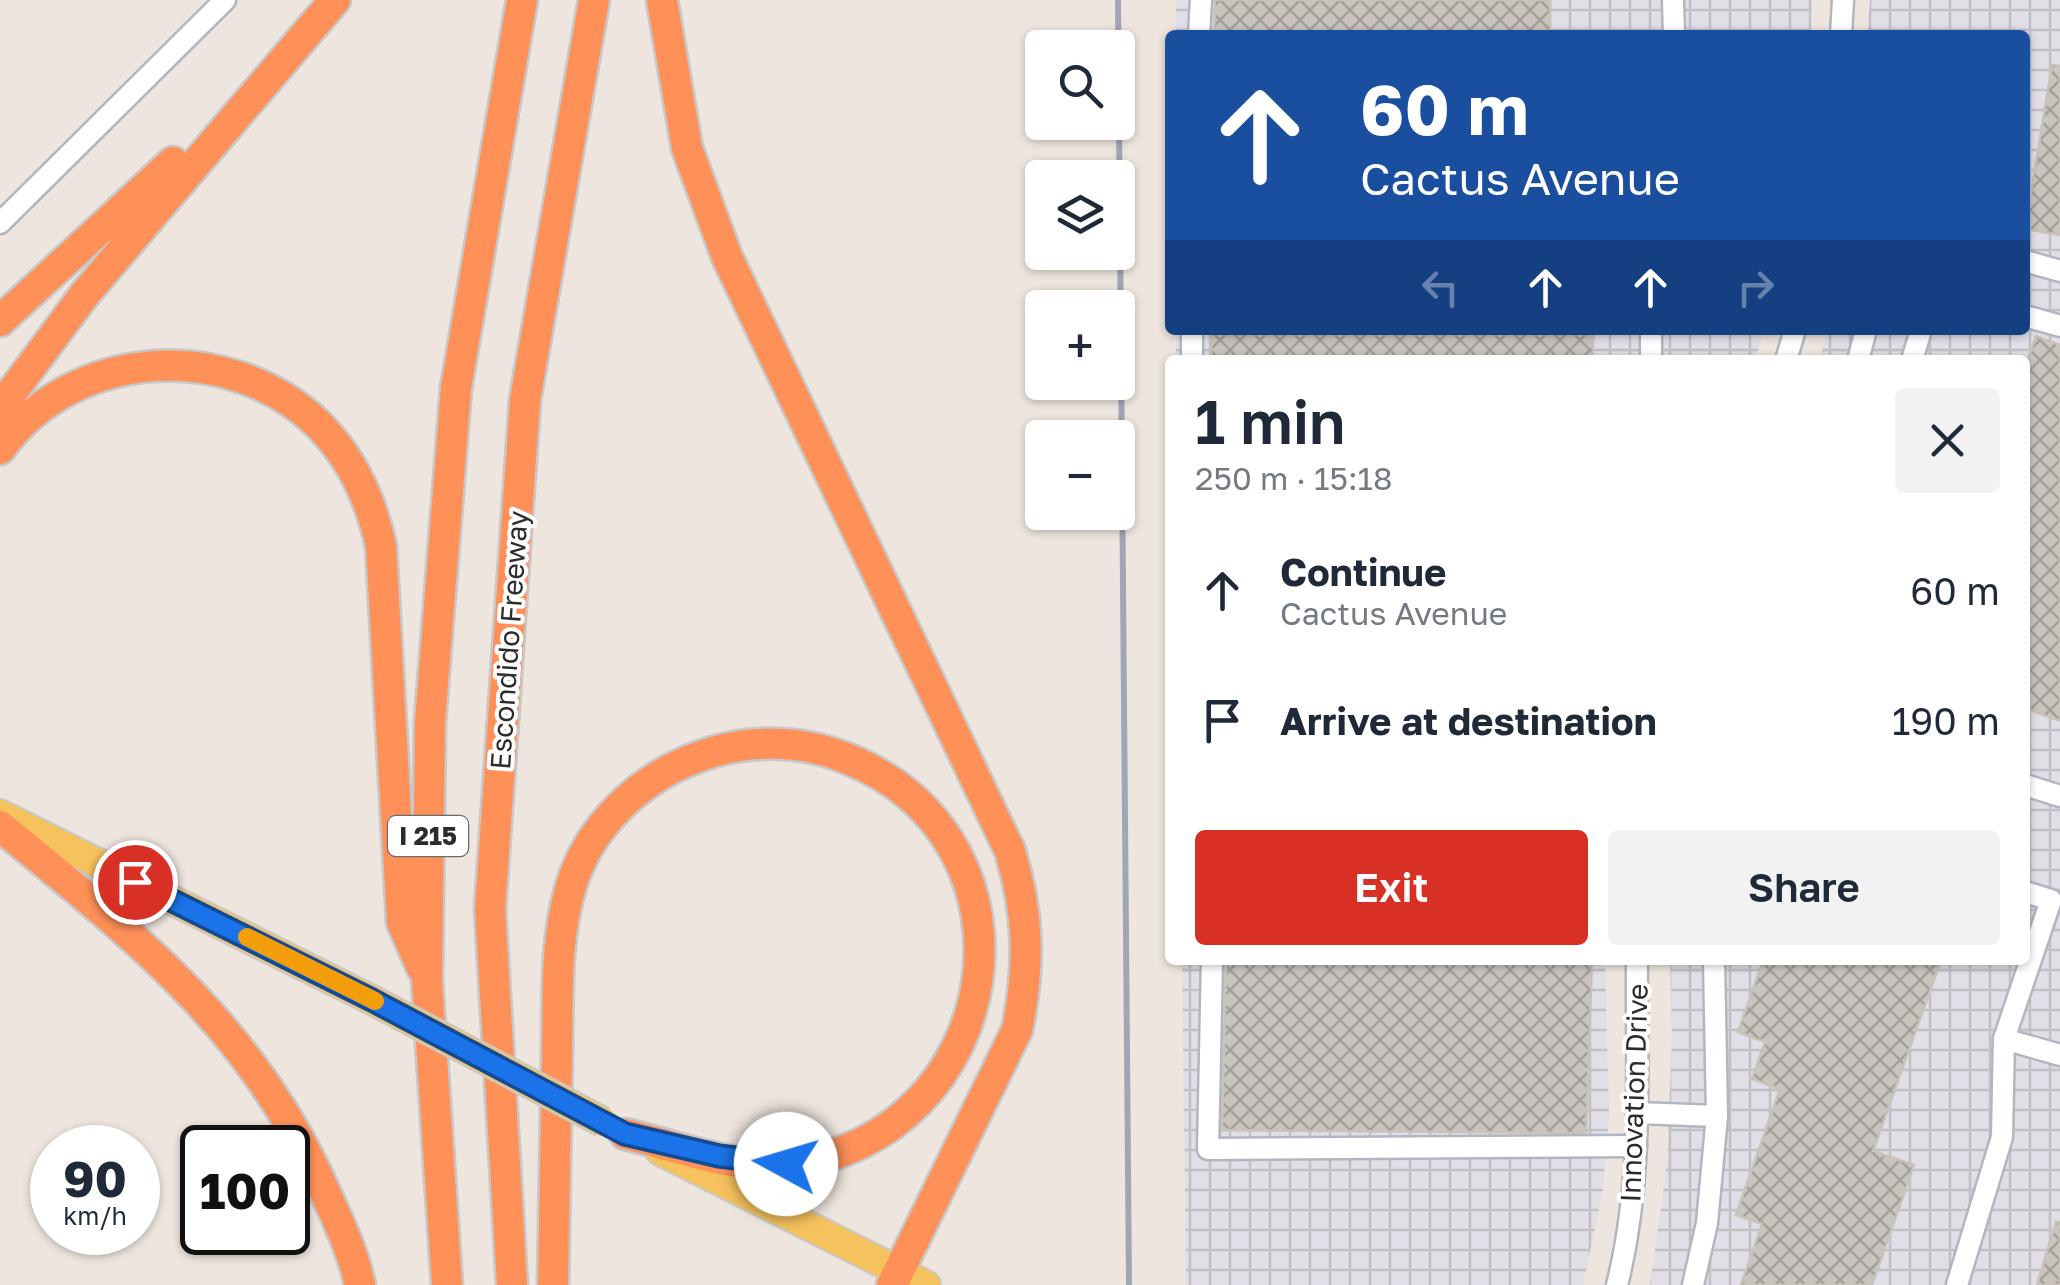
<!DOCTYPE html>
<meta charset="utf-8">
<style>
:root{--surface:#fff;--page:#f2f2f3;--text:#1f2937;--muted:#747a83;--accent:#d93025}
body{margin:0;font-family:"Golos Text",sans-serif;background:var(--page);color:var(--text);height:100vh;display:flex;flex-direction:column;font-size:38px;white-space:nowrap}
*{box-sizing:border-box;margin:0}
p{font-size:32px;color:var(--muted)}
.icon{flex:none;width:55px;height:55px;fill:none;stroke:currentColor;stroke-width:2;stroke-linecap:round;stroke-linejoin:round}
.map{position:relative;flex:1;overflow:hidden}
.panel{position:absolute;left:1165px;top:355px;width:865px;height:610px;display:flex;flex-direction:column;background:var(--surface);border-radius:10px;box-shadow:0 2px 8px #0004}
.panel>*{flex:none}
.hud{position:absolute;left:1165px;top:30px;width:865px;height:305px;border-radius:10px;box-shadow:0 2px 8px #0004;background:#1a4fa0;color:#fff;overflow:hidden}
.buttons{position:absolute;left:1025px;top:30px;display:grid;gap:20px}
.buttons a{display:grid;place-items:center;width:110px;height:110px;border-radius:10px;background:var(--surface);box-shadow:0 2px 8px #0004;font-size:50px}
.speed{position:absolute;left:30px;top:1125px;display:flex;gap:20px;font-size:50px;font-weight:700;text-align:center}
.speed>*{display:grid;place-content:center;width:130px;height:130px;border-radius:50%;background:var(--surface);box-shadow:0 2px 8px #0004;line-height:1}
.speed small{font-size:25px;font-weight:400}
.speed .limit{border:5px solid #111;border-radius:15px;background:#fff;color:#111}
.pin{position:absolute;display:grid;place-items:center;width:85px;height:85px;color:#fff;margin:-42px;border:5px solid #fff;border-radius:50%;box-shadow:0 2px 10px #0007}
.me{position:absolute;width:110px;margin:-55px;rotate:276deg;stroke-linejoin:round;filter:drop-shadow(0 0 8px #0008)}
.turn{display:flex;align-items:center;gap:35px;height:210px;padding:0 30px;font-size:45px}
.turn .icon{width:130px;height:130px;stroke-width:2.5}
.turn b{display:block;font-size:70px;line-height:85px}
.lanes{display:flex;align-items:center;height:95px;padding:0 30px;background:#0003;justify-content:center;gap:50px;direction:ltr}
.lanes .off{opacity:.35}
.round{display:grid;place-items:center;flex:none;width:105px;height:105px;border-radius:10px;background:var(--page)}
.overview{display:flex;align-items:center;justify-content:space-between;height:170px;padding:0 30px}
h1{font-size:60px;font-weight:600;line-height:75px}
.button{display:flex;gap:20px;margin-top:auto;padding:20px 30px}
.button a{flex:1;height:115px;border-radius:10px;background:var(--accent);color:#fff;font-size:40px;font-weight:600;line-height:115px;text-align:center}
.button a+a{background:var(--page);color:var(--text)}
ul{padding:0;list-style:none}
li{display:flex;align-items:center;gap:30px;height:130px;padding:0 30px}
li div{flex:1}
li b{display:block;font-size:38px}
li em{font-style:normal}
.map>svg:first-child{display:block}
.industrial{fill:url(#industrial-grid)}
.building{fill:url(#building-cross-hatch);stroke:#cac2b8;stroke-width:2.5}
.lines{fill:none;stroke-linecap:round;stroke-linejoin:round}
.minor-casing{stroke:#b2b6c0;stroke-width:25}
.major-casing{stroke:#c8c8c8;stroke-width:32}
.highway-casing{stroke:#c8c8c8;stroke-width:35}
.minor{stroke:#fff;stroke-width:20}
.major{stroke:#f5c25d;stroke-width:28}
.highway{stroke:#ff9058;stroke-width:30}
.rail{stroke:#a1a6b7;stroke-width:6}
.major-bridge-casing{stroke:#c8c8c8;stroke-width:32;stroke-linecap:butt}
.major-bridge{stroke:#f5c25d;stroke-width:28}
.route-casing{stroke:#114b97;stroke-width:25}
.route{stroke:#1a73e8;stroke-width:18}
.slow{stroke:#f59e0b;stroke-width:18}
.labels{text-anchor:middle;stroke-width:8;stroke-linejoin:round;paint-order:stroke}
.shield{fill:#fff;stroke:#6b6b6b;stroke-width:2.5}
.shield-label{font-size:25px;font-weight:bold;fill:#2c2c2c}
.street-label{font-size:28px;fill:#2c2c2c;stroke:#fff}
</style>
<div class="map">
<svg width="2060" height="1285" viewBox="0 0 2060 1285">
<defs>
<pattern id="industrial-grid" width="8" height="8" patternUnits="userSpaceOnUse" patternTransform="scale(2.5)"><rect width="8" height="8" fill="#e0dfe7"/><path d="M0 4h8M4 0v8" fill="none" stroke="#c0c0c6"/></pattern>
<pattern id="building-cross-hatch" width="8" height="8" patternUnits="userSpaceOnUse" patternTransform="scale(2.5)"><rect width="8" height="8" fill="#c9c4bd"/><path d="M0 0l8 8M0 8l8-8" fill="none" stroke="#a39f9a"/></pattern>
</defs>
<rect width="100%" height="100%" fill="#eee6de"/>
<g class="industrial">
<path d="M1176 0H1812L1811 35H1176Z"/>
<path d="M1870 0H2060V1285H1650L1667 1165 1672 1039 1670 960H2025V360H1819L1828 330H2025V35H1867Z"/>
<path d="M1176 330H1764L1755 360H1176Z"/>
<path d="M1182 960H1605L1609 1113 1603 1190 1583 1285H1186Z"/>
</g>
<g class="building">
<path d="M1215 0H1550V35H1214Z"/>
<path d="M2052 65 2060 66V235L2025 229Z"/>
<path d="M1211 330H1594L1592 360H1211Z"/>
<path d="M2036 336 2060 345V721L2025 708V367Z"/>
<path d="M1226 960 1592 962 1586 1133 1222 1130Z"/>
<path d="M1763 960H1941L1873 1151 1914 1165 1872 1285H1741L1762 1224 1736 1215 1780 1089 1752 1079 1765 1042 1738 1032Z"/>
<path d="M2056 1222H2060V1285H2037Z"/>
</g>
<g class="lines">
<g class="minor-casing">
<g id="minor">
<path d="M1673 0 1674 35"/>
<path d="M1199 35 1201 0"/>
<path d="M1841 35 1843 0"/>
<path d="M0 223 225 0"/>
<path d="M2025 261 2060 271"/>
<path d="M2025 316 2060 326"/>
<path d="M1192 360V330"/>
<path d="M1651 360V330"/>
<path d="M1786 360 1795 330"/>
<path d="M1858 360 1866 330"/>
<path d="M1912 360 1921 330"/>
<path d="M2025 785 2060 796"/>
<path d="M2025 892 2051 900 2004 1039 2060 1055"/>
<path d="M1212 960 1208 1149 1636 1146"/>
<path d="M1638 1113 1717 1116 1714 960"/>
<path d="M1617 1285C1644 1178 1636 1069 1637 960"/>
<path d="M1693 1285 1707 1223 1717 1116"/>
<path d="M1957 1285 2002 1137 2004 1039"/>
</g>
</g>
<g class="major-casing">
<g id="major">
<path d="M0 814 372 1000"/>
<path d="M660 1151 926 1285"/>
</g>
</g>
<g class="highway-casing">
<g id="highway">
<path d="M662 0 687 148 727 257 1010 851C1029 914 1030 966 1017 1030L892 1285"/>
<path d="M0 321 173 162"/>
<path d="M0 408 85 294 335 0"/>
<path d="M0 449C73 347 230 338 319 425 353 459 371 500 381 546L402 922 422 968"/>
<path d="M0 826C136 938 252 1026 325 1192 339 1223 353 1252 360 1285"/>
<path d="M447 1285 427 981 430 722 456 388 522 0"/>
<path d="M512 1285 490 909 525 400 594 0"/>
<path d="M553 1285C555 1207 556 1129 557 1051 558 996 555 939 571 886 589 826 640 778 698 757 745 739 799 739 846 758 1054 840 1007 1139 788 1164 736 1170 676 1146 625 1134"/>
</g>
</g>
<use href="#minor" class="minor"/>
<use href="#major" class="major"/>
<use href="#highway" class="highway"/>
<path class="rail" d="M1118 0 1129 1285"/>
<g class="major-bridge-casing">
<path id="major-bridge" d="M372 1000 603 1122"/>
</g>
<use href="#major-bridge" class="major-bridge"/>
</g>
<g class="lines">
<g class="route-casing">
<path id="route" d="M135 882 372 1000 625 1134 719 1156 786 1164"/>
</g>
<use href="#route" class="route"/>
<path class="slow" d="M247 937 375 1001"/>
</g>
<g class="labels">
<rect class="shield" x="388" y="816" width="80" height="40" rx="8"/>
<g class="shield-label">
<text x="428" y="845">I 215</text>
</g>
<g class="street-label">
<text transform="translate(509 640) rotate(-86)" y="10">Escondido Freeway</text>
<text transform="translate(1634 1093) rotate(-88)" y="10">Innovation Drive</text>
</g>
</g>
</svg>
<div class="buttons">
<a><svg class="icon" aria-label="search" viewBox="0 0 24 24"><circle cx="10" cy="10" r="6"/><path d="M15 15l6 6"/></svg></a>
<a><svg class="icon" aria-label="layers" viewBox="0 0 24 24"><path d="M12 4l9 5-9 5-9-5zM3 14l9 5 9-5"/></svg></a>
<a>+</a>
<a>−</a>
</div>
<div class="speed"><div>90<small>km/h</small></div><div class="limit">100</div></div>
<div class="pin" style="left:135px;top:882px;background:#d93025"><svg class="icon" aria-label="arrive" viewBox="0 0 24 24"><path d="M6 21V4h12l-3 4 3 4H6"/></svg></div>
<svg class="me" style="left:786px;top:1164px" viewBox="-20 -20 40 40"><circle r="19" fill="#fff"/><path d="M0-13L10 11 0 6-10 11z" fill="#1a73e8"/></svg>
<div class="hud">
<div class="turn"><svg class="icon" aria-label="ahead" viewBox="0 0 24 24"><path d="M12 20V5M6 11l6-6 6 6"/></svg><div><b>60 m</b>Cactus Avenue</div></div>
<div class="lanes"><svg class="icon off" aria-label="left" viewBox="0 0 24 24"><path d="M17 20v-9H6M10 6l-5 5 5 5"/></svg><svg class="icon" aria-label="ahead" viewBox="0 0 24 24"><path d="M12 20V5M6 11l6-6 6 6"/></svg><svg class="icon" aria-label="ahead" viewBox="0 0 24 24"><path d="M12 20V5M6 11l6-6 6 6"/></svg><svg class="icon off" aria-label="right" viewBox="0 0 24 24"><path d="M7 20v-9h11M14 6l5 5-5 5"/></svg></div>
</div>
<section class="panel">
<div class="overview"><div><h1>1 min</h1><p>250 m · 15:18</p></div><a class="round"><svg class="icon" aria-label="close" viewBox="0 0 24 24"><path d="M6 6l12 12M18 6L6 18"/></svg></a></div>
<ul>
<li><svg class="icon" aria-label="ahead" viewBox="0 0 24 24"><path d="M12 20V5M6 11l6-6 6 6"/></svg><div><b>Continue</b><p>Cactus Avenue</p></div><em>60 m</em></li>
<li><svg class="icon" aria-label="arrive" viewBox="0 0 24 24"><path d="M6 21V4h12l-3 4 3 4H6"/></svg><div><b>Arrive at destination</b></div><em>190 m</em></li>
</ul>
<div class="button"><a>Exit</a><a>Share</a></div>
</section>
</div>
